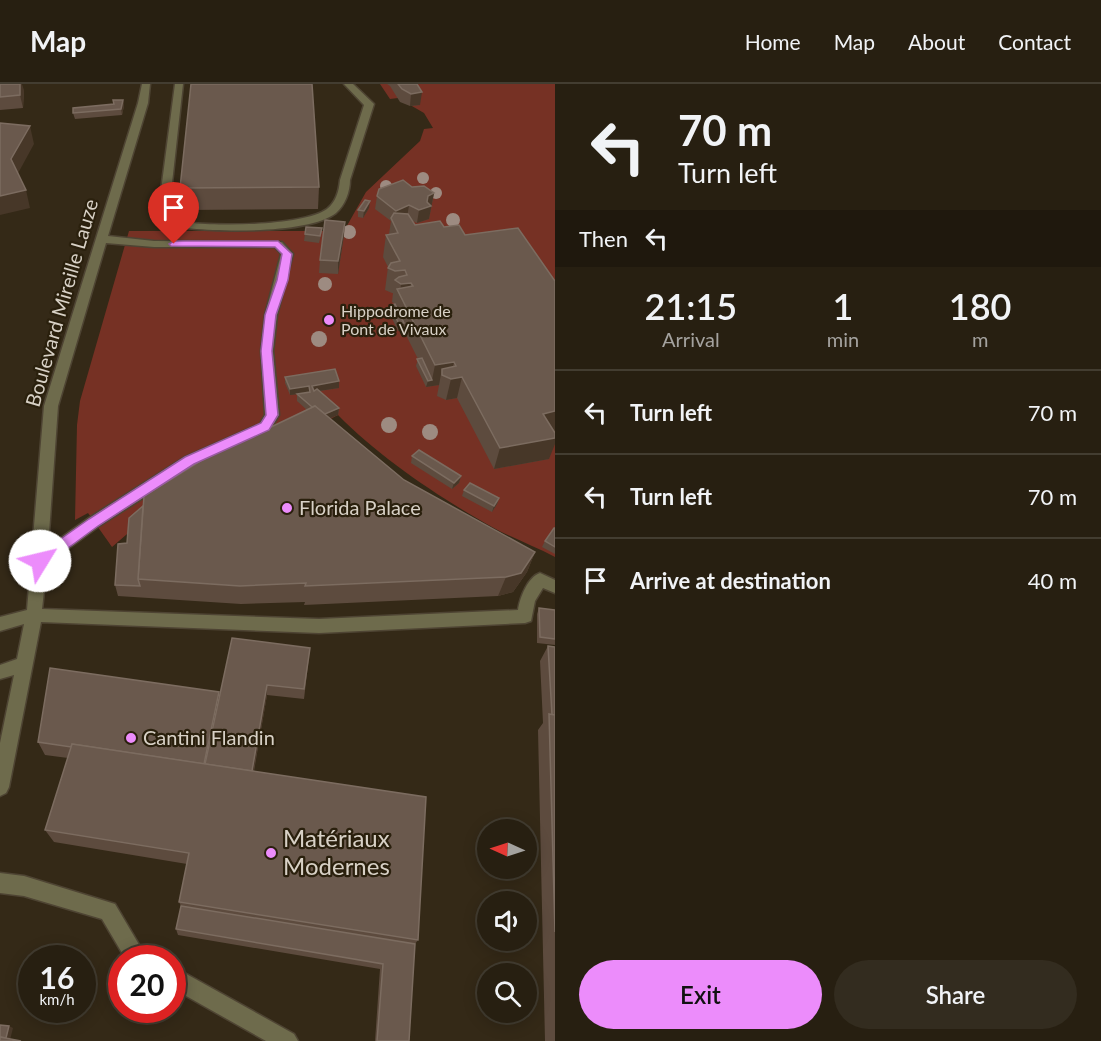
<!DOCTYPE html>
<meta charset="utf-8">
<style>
:root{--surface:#271f11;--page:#332c1f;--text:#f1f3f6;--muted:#a4a29f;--line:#433d31;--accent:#ec8cfb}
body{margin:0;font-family:Lato,sans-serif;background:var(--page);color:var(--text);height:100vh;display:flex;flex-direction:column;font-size:22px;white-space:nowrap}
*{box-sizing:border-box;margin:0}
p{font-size:20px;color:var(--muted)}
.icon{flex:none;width:33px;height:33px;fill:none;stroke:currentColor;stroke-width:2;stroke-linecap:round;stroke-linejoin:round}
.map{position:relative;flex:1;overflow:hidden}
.details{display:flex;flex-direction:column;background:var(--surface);width:546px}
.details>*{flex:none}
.banner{background:#271f11;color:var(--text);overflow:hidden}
.needle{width:39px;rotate:273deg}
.buttons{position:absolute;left:477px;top:735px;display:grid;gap:12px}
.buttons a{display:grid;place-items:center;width:60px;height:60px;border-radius:50%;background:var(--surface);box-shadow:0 3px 15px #0003,0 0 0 2px var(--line);font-size:30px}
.speed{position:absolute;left:18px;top:861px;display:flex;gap:12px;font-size:30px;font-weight:700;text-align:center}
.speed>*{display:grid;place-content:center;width:78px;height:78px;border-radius:50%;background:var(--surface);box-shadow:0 3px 15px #0003,0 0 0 2px var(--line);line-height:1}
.speed small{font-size:15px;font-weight:400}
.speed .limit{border:9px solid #d22;background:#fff;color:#111}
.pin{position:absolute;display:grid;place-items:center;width:51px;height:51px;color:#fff;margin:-62px -26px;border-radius:50% 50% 50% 0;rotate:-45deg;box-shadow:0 0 6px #0007}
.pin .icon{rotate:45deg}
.me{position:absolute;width:66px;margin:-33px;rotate:54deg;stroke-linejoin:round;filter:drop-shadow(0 0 4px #0008)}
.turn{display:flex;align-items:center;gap:21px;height:126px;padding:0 24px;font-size:27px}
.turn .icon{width:78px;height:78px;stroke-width:2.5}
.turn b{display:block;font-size:42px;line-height:51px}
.then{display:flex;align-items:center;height:57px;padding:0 24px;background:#0003;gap:12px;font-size:22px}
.eta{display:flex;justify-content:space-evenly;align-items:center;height:102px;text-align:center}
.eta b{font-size:36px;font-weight:600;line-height:42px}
.button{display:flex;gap:12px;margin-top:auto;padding:12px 24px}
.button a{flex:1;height:69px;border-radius:36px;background:var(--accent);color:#111;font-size:24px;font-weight:600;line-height:69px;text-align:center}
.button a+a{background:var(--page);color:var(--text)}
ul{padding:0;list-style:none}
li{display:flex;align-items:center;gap:18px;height:84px;padding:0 24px;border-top:2px solid var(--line)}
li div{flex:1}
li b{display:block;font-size:22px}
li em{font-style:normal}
header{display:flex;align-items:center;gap:36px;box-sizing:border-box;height:84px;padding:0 30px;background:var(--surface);border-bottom:2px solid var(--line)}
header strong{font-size:28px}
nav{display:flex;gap:33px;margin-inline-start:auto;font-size:21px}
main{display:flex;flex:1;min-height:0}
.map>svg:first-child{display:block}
.green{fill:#763124}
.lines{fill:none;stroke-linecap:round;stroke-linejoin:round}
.minor-casing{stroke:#4e4433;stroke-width:3}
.minor{fill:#6e6b4c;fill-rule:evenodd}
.tree{fill:#9d8b81}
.wall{fill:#5d4b3e}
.shaded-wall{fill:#473728}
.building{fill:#6a594d;stroke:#7c6c60;stroke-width:1.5}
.route{fill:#ec8cfb;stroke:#995ba3;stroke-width:1.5}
.poi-dot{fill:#ec8cfb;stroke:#2a200d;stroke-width:2}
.labels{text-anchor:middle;stroke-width:4.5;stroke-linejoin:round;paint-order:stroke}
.far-poi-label{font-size:16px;fill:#d8d1c6;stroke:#2a200d;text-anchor:start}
.street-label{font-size:20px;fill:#d8d1c6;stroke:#2a200d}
.poi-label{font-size:20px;fill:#d8d1c6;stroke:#2a200d;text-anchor:start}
.near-poi-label{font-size:24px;fill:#d8d1c6;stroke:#2a200d;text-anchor:start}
</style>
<header>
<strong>Map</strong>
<nav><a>Home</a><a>Map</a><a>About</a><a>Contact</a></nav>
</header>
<main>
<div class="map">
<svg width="555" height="957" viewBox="0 0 555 957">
<rect width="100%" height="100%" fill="#342917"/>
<path class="green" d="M380 0H555V473C534 462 512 454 492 443 440 414 379 373 338 331L148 432 112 463 88 429 75 436 77 341 80 317 129 147H344L366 108 420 57 424 45 433 44 424 29 398 14 390 15Z"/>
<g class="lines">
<g class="minor-casing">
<g id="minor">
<path d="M142 0H150L148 19 108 152 154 157 282 158 293 170 277 231 273 267 279 331 270 346 195 381 99 442 47 480 42 525 319 535 518 526C520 513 528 493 540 489L555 496V509L543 504 535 517 531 537 525 539 319 549 41 538 9 703 6 709 0 712V659L14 591 0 595V581L17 575 24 540 0 547V533L27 526 44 322 138 19ZM106 159 154 163H275L281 170 265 231 261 267 265 331 260 340 185 373 89 434 48 463 58 322Z"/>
<path d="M175 0H183L168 135C197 144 303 143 327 125 336 118 339 107 340 96L364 21 344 0H353L374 20 350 96C350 108 345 121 336 129 307 152 193 149 158 139L157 137Z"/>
<path d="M0 789 24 792 115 820 141 864 148 867 151 874H125L102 835 24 812 0 809Z"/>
<path d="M172 882 294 950 298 957H266L172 904Z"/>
</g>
</g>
<use href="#minor" class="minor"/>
</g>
<g class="tree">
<circle cx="423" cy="94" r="6"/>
<circle cx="386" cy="102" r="6"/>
<circle cx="436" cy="109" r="6"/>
<circle cx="453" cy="136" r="7"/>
<circle cx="349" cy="148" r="7"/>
<circle cx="325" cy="200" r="7"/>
<circle cx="319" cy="255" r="8"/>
<circle cx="389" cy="341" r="8"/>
<circle cx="430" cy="348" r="8"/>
</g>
<g class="wall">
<path d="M0 0 24 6 23 24 0 26Z"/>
<path d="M387 0H417L420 21 410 22 400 18 390 2Z"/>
<path d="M123 16 124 22 122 31 75 35 73 29 113 20Z"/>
<path d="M319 103 318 125 182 126 180 104Z"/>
<path d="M412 103 434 109 429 135 417 139 413 137 415 141 444 143 465 151 555 197V347H554L549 375 494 385 457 314 446 316 437 312 439 301 426 303 416 282 418 275 403 245 398 247 389 228 390 221 395 220 392 218 393 209H392L385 206 388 183 383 173 386 151 389 150 391 137 375 125 377 112Z"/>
<path d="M369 124 363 134 358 133V126Z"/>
<path d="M322 144 321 151 319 159 304 157 305 150Z"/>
<path d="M344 151 338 190 319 189 320 176Z"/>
<path d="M285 293 339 304 320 307 339 324 338 331 330 334 404 396 535 468 527 488 513 508 498 512 304 521 305 518 241 520 118 512 115 501 127 459 307 326 297 317V310L290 311 285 299Z"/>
<path d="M412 372 461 392 459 399 452 405 411 379Z"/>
<path d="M464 406 499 414 497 420 492 428 462 412Z"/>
<path d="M555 444V470L542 463 545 457Z"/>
<path d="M539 524 555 526V561L537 559V530Z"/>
<path d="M548 562 555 563V957H545L538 646 543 639 540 577Z"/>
<path d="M310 564 304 615 267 611 254 687 418 856 415 860 409 957H375L380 885 178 851 176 845 181 822 179 818 187 780 54 758 45 746 68 674 45 671 38 658 219 608 220 612Z"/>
</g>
<g class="shaded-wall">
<path d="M20 0H22L24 6 23 24 20 11Z"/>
<path d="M422 8 420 21 410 22 411 10Z"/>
<path d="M123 16 124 22 122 31 121 25Z"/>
<path d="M30 42 34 60 16 93 11 75Z"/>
<path d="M26 106 30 124 0 131V112Z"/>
<path d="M434 109 429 135 417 139 419 126 428 112Z"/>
<path d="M370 117 369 124 363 134 364 127Z"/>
<path d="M409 121 407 134 394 140 396 127Z"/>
<path d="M345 138 344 151 338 190V177Z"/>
<path d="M411 199 408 221 400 210 401 200Z"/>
<path d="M404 239 403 246 398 247 399 240Z"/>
<path d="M454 278 450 295 442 285 439 301 426 303 428 297 432 296 435 281Z"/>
<path d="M462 293 457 314 446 316 451 295Z"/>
<path d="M339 297V304L312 308V302Z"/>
<path d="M309 302V309L290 311V305Z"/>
<path d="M339 324 338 331 324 337 325 331Z"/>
<path d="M555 327V347L535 351 543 330Z"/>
<path d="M555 354V360L549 375 494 385 500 364Z"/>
<path d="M461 392 459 399 452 405 454 399Z"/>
<path d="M499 414 497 420 492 428 494 422Z"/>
<path d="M535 468 527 488 513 508 498 512 506 493Z"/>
<path d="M267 601V611L251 701V692Z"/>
<path d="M219 608 221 622 207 686 203 682Z"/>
<path d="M9 942 13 944 10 956 6 955Z"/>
</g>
<g class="building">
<path d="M0 0H20V11L0 13Z"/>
<path d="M191 0H312L319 103 180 104Z"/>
<path d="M398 0H417L422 8 411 10 402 5Z"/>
<path d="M113 16H123L121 25 73 29V24L114 20Z"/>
<path d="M0 39 30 42 11 75 26 106 0 112Z"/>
<path d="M403 96 412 103 424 102 434 109 428 112 427 118 431 122 419 126 409 121 396 127 377 112 379 105Z"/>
<path d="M365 116 370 117 364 127 358 126Z"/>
<path d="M394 129 408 130 415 141 440 137 444 143 459 141 465 151 518 144 555 197V327L543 330 555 349V354L500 364 462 293 451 295 442 291V285L456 282 454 278 435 281 397 205 413 202 411 199 401 200 395 196 399 193 407 191 405 186 395 187 388 184 391 179 400 177 386 151 398 149 391 134Z"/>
<path d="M325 136 345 138 338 177 320 176Z"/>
<path d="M306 143 322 144 320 152 305 150Z"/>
<path d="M395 220 404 239 399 240 390 221Z"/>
<path d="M422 274 432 296 428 297 417 275Z"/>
<path d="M335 285 339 297 312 302 314 307 317 305 339 324 325 330 315 322 312 323 297 310 310 308 309 302 290 305 285 293Z"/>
<path d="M315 322 404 396 535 468 521 489 506 493 305 502 306 499 240 502 138 495 144 412 202 376Z"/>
<path d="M419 366 461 392 454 399 412 372Z"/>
<path d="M470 399 499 414 494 422 464 406Z"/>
<path d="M143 422 138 495 140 502 115 501 118 460 127 459 129 434Z"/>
<path d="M554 444H555V463L545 457Z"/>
<path d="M539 524 555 526V555L540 553Z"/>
<path d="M232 554 310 564 304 605 267 601 252 687 205 680Z"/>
<path d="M548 562 555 563V631H552Z"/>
<path d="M50 584 219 608 204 680 72 660 71 663 38 658Z"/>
<path d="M549 630 555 631V848Z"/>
<path d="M72 660 426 713 418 856 179 818 189 769 45 746Z"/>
<path d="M181 822 415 860 409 957H377L383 880 176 845Z"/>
<path d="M0 941 9 942 6 954 0 953Z"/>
<path d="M0 953 21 957H0Z"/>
</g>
<path class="route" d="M174 157H278L292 170 288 196 276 231 272 267 278 331 269 346 194 380 98 442 45 481H35L33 477 35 473 89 435 185 373 261 339 266 331 261 267 265 231 277 196 282 170 275 163 171 162 169 160Z"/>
<g class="poi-dot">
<circle cx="329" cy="236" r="6"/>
<circle cx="287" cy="424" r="6"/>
<circle cx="131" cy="654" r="6"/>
<circle cx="271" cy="769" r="6"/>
</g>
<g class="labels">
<g class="far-poi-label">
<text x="341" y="233">Hippodrome de<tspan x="341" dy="18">Pont de Vivaux</tspan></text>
</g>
<g class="street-label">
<text transform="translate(62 219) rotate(-74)" y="7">Boulevard Mireille Lauze</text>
</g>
<g class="poi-label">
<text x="299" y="431">Florida Palace</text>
<text x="143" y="661">Cantini Flandin</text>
</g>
<g class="near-poi-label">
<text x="283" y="763">Matériaux<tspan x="283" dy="28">Modernes</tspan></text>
</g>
</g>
</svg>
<div class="buttons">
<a><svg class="needle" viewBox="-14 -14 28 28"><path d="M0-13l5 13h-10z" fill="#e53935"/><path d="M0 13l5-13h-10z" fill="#a4a29f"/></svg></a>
<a><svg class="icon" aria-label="sound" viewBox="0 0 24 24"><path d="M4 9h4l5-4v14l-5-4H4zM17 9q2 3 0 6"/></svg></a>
<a><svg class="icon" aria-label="search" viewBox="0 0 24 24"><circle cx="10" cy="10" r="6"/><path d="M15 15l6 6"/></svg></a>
</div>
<div class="speed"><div>16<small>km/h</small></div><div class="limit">20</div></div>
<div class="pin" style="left:174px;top:160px;background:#d93025"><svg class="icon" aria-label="arrive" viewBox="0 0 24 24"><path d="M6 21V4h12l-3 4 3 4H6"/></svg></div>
<svg class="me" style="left:40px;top:477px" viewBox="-20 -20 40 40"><circle r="19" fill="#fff"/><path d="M0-13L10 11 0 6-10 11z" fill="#ec8cfb"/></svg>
</div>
<section class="details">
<div class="banner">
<div class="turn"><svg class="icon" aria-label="left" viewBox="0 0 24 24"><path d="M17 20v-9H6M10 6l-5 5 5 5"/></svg><div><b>70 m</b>Turn left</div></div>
<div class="then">Then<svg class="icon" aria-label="left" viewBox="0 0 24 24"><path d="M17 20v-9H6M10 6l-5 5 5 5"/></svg></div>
</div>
<div class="eta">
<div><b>21:15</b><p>Arrival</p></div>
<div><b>1</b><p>min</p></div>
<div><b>180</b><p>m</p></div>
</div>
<ul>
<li><svg class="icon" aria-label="left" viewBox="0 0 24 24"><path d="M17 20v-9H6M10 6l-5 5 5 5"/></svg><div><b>Turn left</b></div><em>70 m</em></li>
<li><svg class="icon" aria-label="left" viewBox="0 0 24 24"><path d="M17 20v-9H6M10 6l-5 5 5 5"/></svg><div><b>Turn left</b></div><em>70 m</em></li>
<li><svg class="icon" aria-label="arrive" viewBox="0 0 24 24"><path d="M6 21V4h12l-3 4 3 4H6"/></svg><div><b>Arrive at destination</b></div><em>40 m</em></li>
</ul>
<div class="button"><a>Exit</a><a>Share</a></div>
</section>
</main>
